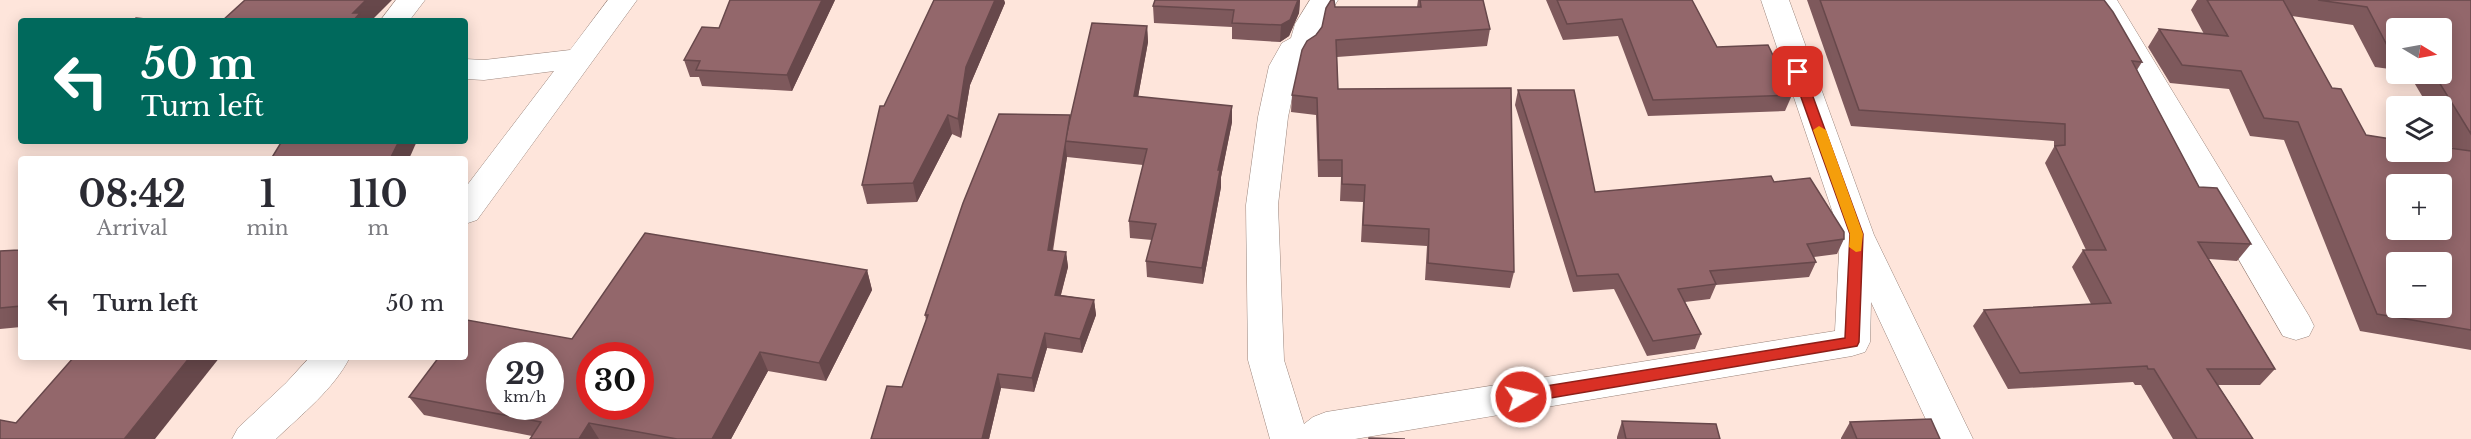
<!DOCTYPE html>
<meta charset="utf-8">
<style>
:root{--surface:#fff;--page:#f2f2f3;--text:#2b2b33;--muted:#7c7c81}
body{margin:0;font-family:"Libre Baskerville",serif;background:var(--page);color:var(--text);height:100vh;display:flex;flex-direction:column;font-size:22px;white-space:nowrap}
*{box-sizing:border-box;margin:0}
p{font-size:20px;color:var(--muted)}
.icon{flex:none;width:33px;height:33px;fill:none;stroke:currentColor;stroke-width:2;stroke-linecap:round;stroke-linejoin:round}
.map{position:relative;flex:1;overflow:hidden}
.drawer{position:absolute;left:18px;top:156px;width:450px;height:204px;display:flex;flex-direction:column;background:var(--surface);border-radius:6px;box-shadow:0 3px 15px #0003}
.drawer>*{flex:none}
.guide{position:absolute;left:18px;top:18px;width:450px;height:126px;border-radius:6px;box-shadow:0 3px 15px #0003;background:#00695c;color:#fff;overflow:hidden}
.needle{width:39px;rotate:100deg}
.tools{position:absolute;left:2386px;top:18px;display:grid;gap:12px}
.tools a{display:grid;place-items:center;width:66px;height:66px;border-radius:6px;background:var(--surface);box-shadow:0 3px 15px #0003;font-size:30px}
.speed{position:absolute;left:486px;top:342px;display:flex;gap:12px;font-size:30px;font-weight:700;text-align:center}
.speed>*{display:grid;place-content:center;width:78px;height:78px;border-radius:50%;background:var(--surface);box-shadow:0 3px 15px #0003;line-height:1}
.speed small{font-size:15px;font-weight:400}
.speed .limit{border:9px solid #d22;background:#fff;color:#111}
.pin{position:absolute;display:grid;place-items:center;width:51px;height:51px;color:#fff;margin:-26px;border-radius:12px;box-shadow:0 3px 9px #0006}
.me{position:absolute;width:66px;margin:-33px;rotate:81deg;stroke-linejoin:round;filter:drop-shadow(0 0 4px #0008)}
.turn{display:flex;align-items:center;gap:21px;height:126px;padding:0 24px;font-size:27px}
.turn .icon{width:78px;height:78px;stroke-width:2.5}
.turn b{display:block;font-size:42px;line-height:51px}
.eta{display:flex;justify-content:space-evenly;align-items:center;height:102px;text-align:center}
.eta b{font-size:36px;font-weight:700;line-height:42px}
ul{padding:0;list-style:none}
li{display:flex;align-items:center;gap:18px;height:90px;padding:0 24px}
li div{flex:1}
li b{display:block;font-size:22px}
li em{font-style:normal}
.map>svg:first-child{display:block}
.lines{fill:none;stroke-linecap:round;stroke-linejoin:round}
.street-casing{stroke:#9b857c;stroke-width:1}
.street{fill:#fff;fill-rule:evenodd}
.wall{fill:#7e595c;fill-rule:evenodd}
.shaded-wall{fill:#67484b}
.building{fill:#93676b;stroke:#67484b;stroke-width:1.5;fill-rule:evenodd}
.route{fill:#d93025;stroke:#8d1f18;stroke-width:1.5}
.slow{fill:#f59e0b}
</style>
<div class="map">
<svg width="2471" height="439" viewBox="0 0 2471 439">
<rect width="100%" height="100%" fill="#fee5db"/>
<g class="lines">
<g class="street-casing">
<g id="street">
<path d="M396 0H425L409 21H380Z"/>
<path d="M608 0H637L477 220 465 224V188L554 71 484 80 465 79V59L484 60 570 50Z"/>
<path d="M1310 0H1338L1323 24 1319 43 1314 50 1304 56 1299 66 1288 117 1278 205 1284 360 1304 424 1313 417 1326 412 1835 331 1840 234 1761 0H1789L1874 235 1973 439H1935L1871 302 1870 342 1865 352 1852 356 1355 439H1270L1248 360 1246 205 1258 117 1269 66 1282 43 1291 38 1295 24Z"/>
<path d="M2089 0H2117L2309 316 2314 326 2309 336 2296 340 2283 336Z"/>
<path d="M310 357H350C334 389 302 414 276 439H232L238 428 286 383Z"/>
</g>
</g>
<use href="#street" class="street"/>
</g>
<g class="wall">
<path d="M835 0 792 91 702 86 699 77H690L684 60 719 28Z"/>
<path d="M934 0H1004L1005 3 970 85 961 138 952 134 917 202 867 204 862 185Z"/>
<path d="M1155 0H1300L1299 13 1289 36 1280 42 1232 39V27L1154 23 1153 6Z"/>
<path d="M1418 0H1483L1490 29 1487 46 1337 57 1338 89 1514 272 1510 288 1425 280 1427 246 1361 242 1363 202 1340 201 1341 177H1318L1316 115 1291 112 1292 95 1316 35 1335 7H1417Z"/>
<path d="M1546 0H1692L1717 47 1792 95 1785 111 1648 116 1618 36 1563 40Z"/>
<path d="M1807 0H2104L2142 62 2137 70 2199 187 2251 244 2237 261 2209 259 2275 369 2260 385H2218L2253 439H2173L2141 385H2135L2133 382 2008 389 1973 326 1984 310 2091 304 2072 267 2083 250H2086L2045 163 2054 147V141L1851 126Z"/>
<path d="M2197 0H2471V350L2360 331 2284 140 2250 136 2229 89 2170 83 2148 47 2159 29 2204 34 2191 10ZM2292 16 2353 25 2375 67 2397 70V28L2442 74H2409L2428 106H2442V130L2453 149 2366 135 2332 88Z"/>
<path d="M1147 26 1148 42 1138 97 1232 106V122L1221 177V187L1203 284 1147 277 1146 261 1152 240 1130 238 1129 221 1143 165 1067 157 1053 251 1066 252 1068 267 1061 295 1094 300 1096 315 1082 353 1047 348 1034 392 1001 388 989 439H871L902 387 926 320 925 315 1070 119Z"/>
<path d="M1518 90 1595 192 1774 182 1844 239 1837 254 1814 257 1816 262 1809 277 1716 285 1710 299 1685 302 1701 334 1695 349 1647 356 1614 289 1573 292 1515 105Z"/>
<path d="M21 247V327L0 329V251L19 250Z"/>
<path d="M867 270 872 290 826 381 768 371 731 439H530L532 436 424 415 409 397 572 339Z"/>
<path d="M1622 421 1720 439H1617V437Z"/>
<path d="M1850 422 1940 439H1841V438Z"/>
</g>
<g class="shaded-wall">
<path d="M366 0H392L371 21H353V13Z"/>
<path d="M822 0H835L792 91 787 75Z"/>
<path d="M995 0H1004L1005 3 970 85 961 138 958 119 966 67Z"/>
<path d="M1298 0H1300L1299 13 1289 36 1280 42 1281 25Z"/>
<path d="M1147 26 1148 42 1135 113 1134 96Z"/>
<path d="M1232 106V122L1221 177V187L1203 284 1202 268 1218 170Z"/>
<path d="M948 115 952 134 917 202 913 183Z"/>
<path d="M399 141H417L409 159H390Z"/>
<path d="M1065 142 1067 157 1050 265 1048 250Z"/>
<path d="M1066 252 1068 267 1057 309 1055 295Z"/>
<path d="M867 270 872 290 826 381 819 363Z"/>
<path d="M1094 300 1096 315 1082 353 1080 339Z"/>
<path d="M1045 333 1047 348 1034 392 1032 378Z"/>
<path d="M760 352 768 371 731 439H712Z"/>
<path d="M190 357H220L155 439H126L125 438Z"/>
<path d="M998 374 1001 388 989 439H982Z"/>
<path d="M589 423 599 439H579Z"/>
</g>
<g class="building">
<path d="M245 0H366L353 13H360L353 21H222Z"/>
<path d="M730 0H822L787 75 696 70 700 61 684 60 702 27 719 28Z"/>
<path d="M934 0H995L966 67 958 119 948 115 913 183 862 185 880 106H884Z"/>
<path d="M1155 0H1298L1290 20 1281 25 1232 23 1234 10 1153 6Z"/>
<path d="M1331 0H1334L1335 7H1421L1420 0H1483L1490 29 1336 40 1338 89 1511 88 1514 272 1428 263 1429 229 1363 225 1365 185 1342 184V160H1319L1317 98 1292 95 1302 50 1307 41 1316 35 1322 27 1326 8Z"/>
<path d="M1557 0H1692L1717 47 1768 45 1792 95 1653 100 1622 19 1567 24Z"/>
<path d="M1820 0H2104L2113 12 2142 62 2132 61 2199 187 2217 188 2251 244 2198 242 2275 369H2207L2253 439H2197L2154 369H2148L2147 366 2020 373 1984 310 2111 303 2083 250H2106L2055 146 2065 145V124L1859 110Z"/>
<path d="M2207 0H2283L2332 88 2341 89 2366 135 2397 140V152H2442V147L2471 151V330L2377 314 2298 122 2264 118 2241 71 2182 65 2159 29 2228 36ZM2397 184H2442V230H2397ZM2397 262H2442V308H2397Z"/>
<path d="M2318 0H2471V134L2434 74H2442V28H2397V50L2389 49 2367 7Z"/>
<path d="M136 18 164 21H132Z"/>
<path d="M1092 23 1147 26 1134 96 1232 106 1218 170H1220L1202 268 1146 261 1156 224 1129 221 1147 149 1065 141Z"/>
<path d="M1518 90H1574L1595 192 1771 176 1774 182 1810 178 1844 232V239L1807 244 1816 262 1710 271 1716 284 1678 289 1701 334 1653 341 1618 274 1577 276Z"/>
<path d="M999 114 1070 115 1048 250 1066 252 1055 295 1094 300 1080 339 1045 333 1032 378 998 374 982 439H871L887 386 902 387 928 315H925L963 203Z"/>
<path d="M282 141H399L390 159H271Z"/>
<path d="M645 233 867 270 819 363 760 352 712 439H677L589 423 579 439H530L541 422 409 397 439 357H465V323L467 320 572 339ZM500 356H550V406H500ZM590 356H640V406H590Z"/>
<path d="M21 247V306L0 308V251L19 250Z"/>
<path d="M74 357H190L125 438 129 439H0V420L16 423Z"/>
<path d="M1931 419 1940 439H1857L1850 422Z"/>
<path d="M1622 421 1716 424 1720 439H1626Z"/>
<path d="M1369 438 1405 439H1369Z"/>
</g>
<path class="route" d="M1798 68 1804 72 1863 234 1859 342 1857 346 1521 403 1516 401 1513 397 1516 392 1521 390 1845 338 1850 234 1792 72Z"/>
<path class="slow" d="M1819 126 1826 130 1863 234 1861 251 1856 252 1849 247 1850 234 1813 130Z"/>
</svg>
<div class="tools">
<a><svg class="needle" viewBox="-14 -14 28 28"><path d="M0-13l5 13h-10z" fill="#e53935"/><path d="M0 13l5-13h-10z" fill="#7c7c81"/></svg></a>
<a><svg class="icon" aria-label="layers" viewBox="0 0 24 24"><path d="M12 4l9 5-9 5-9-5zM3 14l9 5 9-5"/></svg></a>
<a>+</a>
<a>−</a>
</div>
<div class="speed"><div>29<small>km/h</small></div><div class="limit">30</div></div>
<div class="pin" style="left:1798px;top:72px;background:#d93025"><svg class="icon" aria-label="arrive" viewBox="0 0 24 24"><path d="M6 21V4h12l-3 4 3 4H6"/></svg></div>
<svg class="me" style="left:1521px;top:397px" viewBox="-20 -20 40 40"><circle r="17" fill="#d93025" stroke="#fff" stroke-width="3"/><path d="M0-11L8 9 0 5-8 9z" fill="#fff"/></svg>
<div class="guide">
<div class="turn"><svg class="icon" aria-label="left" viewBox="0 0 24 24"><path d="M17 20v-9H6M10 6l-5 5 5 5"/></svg><div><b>50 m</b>Turn left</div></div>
</div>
<section class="drawer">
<div class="eta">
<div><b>08:42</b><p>Arrival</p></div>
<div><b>1</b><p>min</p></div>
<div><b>110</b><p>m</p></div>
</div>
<ul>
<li><svg class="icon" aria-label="left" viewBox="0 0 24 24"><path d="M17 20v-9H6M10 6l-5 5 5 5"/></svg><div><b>Turn left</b></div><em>50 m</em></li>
</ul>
</section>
</div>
